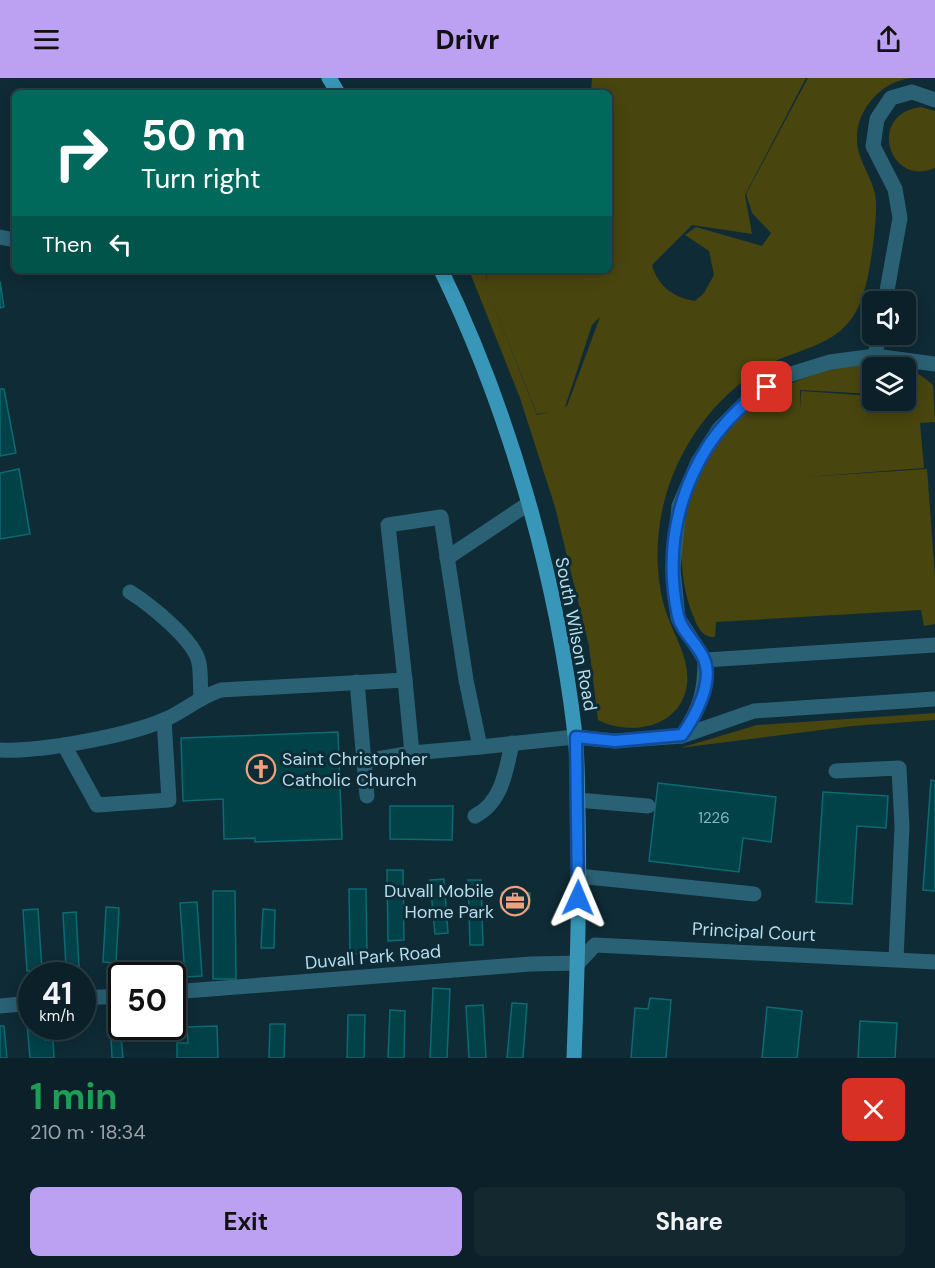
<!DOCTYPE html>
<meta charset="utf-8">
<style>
:root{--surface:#0b2028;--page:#142830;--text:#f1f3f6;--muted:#9aa3a8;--line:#2b3e45;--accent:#bca0f2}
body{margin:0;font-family:"DM Sans",sans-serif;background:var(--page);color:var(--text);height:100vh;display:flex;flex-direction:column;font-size:22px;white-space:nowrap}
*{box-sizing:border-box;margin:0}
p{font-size:20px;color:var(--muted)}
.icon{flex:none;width:33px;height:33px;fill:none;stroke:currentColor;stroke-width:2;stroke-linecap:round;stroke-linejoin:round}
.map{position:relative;height:980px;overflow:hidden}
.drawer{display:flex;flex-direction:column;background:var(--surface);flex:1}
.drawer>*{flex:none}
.top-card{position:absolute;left:12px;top:12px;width:600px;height:183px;border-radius:9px;box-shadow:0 3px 15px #0003,0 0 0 2px var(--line);background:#00695c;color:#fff;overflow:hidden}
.controls{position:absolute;left:862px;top:213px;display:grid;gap:12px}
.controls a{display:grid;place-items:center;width:54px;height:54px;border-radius:9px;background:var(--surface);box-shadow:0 3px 15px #0003,0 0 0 2px var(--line);font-size:30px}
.speed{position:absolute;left:18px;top:884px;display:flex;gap:12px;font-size:30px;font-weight:700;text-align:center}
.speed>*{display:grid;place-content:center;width:78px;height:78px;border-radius:50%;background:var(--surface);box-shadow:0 3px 15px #0003,0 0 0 2px var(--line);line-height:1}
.speed small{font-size:15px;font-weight:400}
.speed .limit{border:3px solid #111;border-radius:9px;background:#fff;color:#111}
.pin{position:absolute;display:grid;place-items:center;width:51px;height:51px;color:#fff;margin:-26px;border-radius:12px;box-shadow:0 3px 9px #0006}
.me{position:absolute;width:66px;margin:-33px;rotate:1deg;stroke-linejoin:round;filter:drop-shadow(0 0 4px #0008)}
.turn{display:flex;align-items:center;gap:21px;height:126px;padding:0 30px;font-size:27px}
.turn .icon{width:78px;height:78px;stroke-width:2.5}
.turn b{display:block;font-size:42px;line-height:51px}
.then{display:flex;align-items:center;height:57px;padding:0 30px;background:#0003;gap:12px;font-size:22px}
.round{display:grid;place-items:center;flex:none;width:63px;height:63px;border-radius:9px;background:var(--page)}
.summary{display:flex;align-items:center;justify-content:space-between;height:102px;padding:0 30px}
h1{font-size:36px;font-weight:700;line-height:45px;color:#1e9e55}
.button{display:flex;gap:12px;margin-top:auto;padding:12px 30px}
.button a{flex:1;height:69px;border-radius:9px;background:var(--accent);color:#111;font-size:24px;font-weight:700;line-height:69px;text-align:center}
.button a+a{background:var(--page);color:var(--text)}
header{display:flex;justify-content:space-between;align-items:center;height:78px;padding:0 30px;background:var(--accent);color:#111;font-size:27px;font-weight:700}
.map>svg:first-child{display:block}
.green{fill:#48450f;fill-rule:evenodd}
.building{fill:#014248;stroke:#0d6a73;stroke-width:1.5}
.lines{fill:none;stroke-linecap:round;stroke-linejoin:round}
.minor{stroke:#2a6175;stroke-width:15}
.major{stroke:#3897b8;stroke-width:15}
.route-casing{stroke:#114b97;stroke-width:15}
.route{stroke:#1a73e8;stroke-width:10}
.labels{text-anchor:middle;stroke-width:6;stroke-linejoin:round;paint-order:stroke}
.number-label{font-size:15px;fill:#87b6c4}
.street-label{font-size:18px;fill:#b4ddee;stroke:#0f2b36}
.poi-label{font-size:18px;fill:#b4ddee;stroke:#0f2b36;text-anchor:start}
</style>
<header><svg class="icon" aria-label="menu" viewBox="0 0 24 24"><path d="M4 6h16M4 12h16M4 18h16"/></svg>Drivr<svg class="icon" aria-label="share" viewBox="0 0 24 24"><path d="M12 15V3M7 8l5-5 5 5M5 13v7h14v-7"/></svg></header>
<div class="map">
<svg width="935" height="980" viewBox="0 0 935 980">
<rect width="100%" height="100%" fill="#0f2b36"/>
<g class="green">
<path d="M592 0H806L745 117 752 156 692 147 652 187C658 209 675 220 695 223L704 215 714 197 709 173 685 157 696 149 762 168 771 155 752 135 746 116 808 0H912C879 3 851 37 858 71 862 89 874 103 876 122 877 144 870 199 862 220 844 272 798 267 759 292 714 321 681 366 666 417 655 455 654 499 667 537 675 559 690 582 687 606 682 649 631 659 598 642L589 568 555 429 520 320 469 192H487L486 205 488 192H609V15H591ZM486 208 537 336 549 334 537 337ZM600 239 567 328 565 329 592 247Z"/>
<path d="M921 29 935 33V90C889 110 866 36 921 29Z"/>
<path d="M847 286C880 286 908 283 933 307L935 344 920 345 924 390 805 399 927 391 935 499V546L924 548 921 532 716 544 715 559C701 560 697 547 692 535 669 474 686 394 731 347 764 312 803 299 847 286ZM873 290H906V319L918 320 873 322V318L801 313V332L800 312 873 316Z"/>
<path d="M935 635V642L853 648 680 670 757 647Z"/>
</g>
<g class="building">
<path d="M0 203 4 229 0 230Z"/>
<path d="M0 311H4L16 375 0 378Z"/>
<path d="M19 391 30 456 0 461V395Z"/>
<path d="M338 654 342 761 255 764V760L224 761 223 721 183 723 181 660Z"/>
<path d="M931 702 935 703V813L923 812Z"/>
<path d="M658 705 776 719 771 764 743 760 739 794 649 783Z"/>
<path d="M823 714 888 718 886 750 857 748 852 826 816 824Z"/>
<path d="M390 728H453L452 762 390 761Z"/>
<path d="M387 792H403L404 862 388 863Z"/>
<path d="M444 801 448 855 435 856 430 802Z"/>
<path d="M468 802H481L483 867H470Z"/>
<path d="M349 811H366L367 875 350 876Z"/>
<path d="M213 813H235L236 901H213Z"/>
<path d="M502 814 530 815 529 831 501 830Z"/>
<path d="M197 824 202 898 185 899 180 825Z"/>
<path d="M106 829 119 830 116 885 103 884Z"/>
<path d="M38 831 42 892 27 893 23 832Z"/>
<path d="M263 831 275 832 274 870H261Z"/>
<path d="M76 834 79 888 66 889 63 835Z"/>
<path d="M433 910 450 911 447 980H430Z"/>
<path d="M650 920 671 922 666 980H631L635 930 648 931Z"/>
<path d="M512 925 527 926 523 980H507Z"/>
<path d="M483 927 486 980H469L466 928Z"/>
<path d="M767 929 802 933 797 980H762Z"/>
<path d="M390 932 405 933 404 980H388Z"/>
<path d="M348 937H365L364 980H347Z"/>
<path d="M860 943 897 945 895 980H858Z"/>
<path d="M27 946 44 948 45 962H53L54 980H30Z"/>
<path d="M270 946H285L284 980H269Z"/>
<path d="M0 948H4L7 980H0Z"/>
<path d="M217 948 218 980H177V965H188L187 949Z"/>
<path d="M121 958 123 980H112L111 959Z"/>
</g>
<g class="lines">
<g class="minor">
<path d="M0 159 15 162"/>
<path d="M885 224 900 140 895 111 873 68 877 41 891 20 912 14 935 22"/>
<path d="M879 256 875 278 935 286"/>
<path d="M875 278 830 284 785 298 749 321 719 351 698 384 679 428 673 491 678 540 705 582 935 567"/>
<path d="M447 480 528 426"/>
<path d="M130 514C149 526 195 562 199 585 201 595 200 608 201 618"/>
<path d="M405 602 412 675 480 669"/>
<path d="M357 604 367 718"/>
<path d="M682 658C700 630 705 615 705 582"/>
<path d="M64 667 97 727 169 722 164 642"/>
<path d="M0 672C40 674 127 658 164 642 185 633 197 620 221 612L405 602 388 447 441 439 466 602 480 669 575 659 615 663 682 658 754 633 935 621"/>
<path d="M365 683 412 675"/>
<path d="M836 693 899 690 902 749 896 881"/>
<path d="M577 722 648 728"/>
<path d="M475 738C502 724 506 693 512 665"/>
<path d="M578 798 754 816"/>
<path d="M172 914 531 886 578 885 595 867 935 884"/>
<path d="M82 920 122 918"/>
<path d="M0 928 32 925"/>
</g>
<g class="major">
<path d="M329 0 338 15"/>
<path d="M441 192C510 334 557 501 575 657 578 683 577 709 578 735 580 816 577 898 574 980"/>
</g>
</g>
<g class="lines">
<g class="route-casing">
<path id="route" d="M578 820 576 659 615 663 682 657C695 639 714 604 704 581 698 566 681 553 678 538 659 450 692 359 767 309"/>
</g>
<use href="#route" class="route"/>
</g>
<defs>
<g id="church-ring" transform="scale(1.5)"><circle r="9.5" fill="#0f2b36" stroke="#f1a17c" stroke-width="1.5"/><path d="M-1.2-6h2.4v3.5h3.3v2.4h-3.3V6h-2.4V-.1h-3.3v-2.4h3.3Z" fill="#f1a17c"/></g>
<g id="office-ring" transform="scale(1.5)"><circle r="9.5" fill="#0f2b36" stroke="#f1a17c" stroke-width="1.5"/><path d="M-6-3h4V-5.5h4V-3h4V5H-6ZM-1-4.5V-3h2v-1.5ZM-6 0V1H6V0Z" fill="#f1a17c"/></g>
</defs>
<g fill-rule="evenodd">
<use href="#church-ring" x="261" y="691"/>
<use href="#office-ring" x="515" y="823"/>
</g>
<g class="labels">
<g class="number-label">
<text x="714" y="745">1226</text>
</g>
<g class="street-label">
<text transform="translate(576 556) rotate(79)" y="6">South Wilson Road</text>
<text transform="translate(754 854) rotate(3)" y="6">Principal Court</text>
<text transform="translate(373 879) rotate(-5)" y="6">Duvall Park Road</text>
</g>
<g class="poi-label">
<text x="282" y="687">Saint Christopher<tspan x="282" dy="21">Catholic Church</tspan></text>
<text x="494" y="819" text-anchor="end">Duvall Mobile<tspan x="494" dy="21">Home Park</tspan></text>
</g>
</g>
</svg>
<div class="controls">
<a><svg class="icon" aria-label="sound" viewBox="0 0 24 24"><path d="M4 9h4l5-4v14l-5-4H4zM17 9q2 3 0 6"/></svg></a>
<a><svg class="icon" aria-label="layers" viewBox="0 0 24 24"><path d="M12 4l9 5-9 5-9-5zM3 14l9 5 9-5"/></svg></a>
</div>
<div class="speed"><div>41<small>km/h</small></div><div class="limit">50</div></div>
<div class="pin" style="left:767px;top:309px;background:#d93025"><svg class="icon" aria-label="arrive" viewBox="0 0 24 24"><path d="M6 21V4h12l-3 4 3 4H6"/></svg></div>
<svg class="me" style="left:578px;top:820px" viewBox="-20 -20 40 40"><path d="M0-17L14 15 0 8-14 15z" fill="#1a73e8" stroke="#fff" stroke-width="4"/></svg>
<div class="top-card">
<div class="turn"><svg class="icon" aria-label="right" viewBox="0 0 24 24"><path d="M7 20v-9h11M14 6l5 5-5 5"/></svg><div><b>50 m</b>Turn right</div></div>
<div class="then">Then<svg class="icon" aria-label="left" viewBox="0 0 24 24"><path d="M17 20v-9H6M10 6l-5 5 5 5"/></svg></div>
</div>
</div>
<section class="drawer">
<div class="summary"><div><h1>1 min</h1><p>210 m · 18:34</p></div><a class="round" style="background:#d93025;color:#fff"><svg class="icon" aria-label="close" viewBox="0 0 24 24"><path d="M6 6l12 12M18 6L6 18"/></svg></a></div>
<div class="button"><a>Exit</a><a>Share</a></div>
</section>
